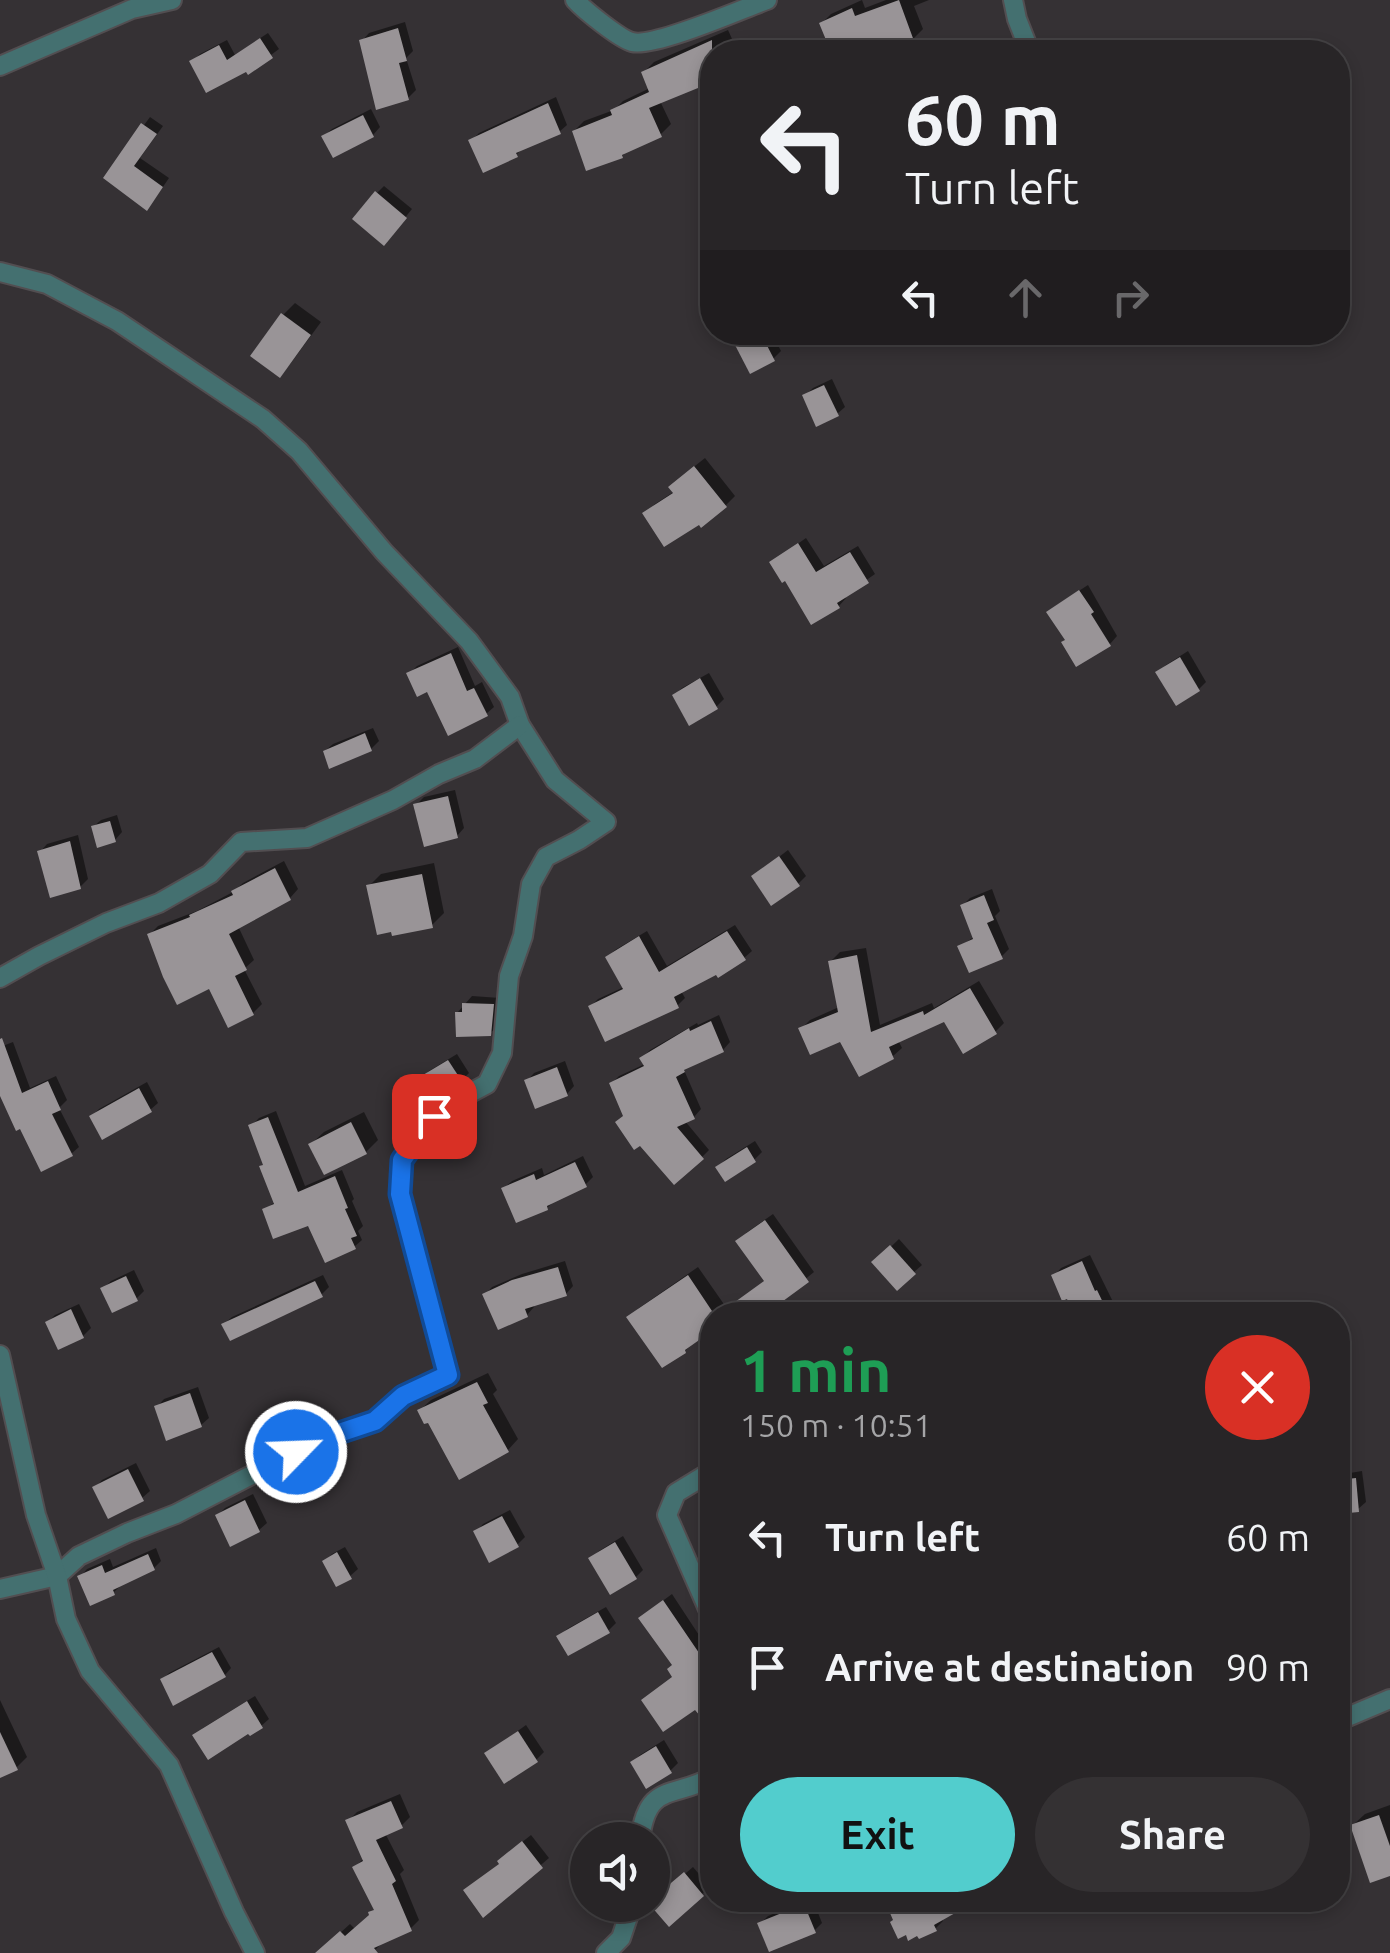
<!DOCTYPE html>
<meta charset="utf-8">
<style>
:root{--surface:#282527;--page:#343133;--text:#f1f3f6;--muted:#a5a5a7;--line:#444244;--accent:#52cdcd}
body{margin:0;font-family:Ubuntu,sans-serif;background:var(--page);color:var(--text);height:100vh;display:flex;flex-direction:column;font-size:38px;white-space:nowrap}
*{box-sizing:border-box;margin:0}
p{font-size:32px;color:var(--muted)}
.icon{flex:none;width:55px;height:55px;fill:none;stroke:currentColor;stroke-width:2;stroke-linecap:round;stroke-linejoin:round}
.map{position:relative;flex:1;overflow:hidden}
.side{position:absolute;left:700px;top:1302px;width:650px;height:610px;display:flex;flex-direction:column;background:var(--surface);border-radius:40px;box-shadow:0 5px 15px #0003,0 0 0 2px var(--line)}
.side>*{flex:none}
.hud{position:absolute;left:700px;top:40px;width:650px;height:305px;border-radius:40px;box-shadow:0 5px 15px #0003,0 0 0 2px var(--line);background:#282527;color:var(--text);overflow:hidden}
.buttons{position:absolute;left:570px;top:1822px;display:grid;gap:20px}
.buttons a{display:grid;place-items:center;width:100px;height:100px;border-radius:50%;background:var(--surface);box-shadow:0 5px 15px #0003,0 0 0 2px var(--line);font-size:50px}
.pin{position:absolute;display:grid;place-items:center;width:85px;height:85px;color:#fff;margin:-42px;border-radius:20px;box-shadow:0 5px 15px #0006}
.me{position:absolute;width:110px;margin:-55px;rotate:66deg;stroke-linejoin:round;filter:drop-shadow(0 0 8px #0008)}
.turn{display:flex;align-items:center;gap:35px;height:210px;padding:0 40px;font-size:45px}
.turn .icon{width:130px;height:130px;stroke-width:2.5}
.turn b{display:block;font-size:70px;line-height:85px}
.lanes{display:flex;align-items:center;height:95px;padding:0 40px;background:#0003;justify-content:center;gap:50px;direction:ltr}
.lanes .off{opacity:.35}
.round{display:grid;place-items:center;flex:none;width:105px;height:105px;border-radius:52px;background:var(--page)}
.headline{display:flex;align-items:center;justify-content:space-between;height:170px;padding:0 40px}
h1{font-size:60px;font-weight:700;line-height:75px;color:#1e9e55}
.action{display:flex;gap:20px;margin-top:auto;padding:20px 40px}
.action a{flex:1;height:115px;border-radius:60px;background:var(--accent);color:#111;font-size:40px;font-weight:700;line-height:115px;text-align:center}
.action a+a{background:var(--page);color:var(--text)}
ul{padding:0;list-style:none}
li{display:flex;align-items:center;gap:30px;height:130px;padding:0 40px}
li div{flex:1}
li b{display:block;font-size:38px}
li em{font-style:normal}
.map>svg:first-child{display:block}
.shadow{fill:#0007}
.building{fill:#999497}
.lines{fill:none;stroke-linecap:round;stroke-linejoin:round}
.street-casing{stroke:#524e51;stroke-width:22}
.street{stroke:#447070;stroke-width:18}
.route-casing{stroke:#114b97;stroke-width:25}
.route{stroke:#1a73e8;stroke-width:18}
</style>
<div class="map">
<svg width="1390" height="1953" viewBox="0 0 1390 1953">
<rect width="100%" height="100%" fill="#353134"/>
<g class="shadow">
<path d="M862 0 865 8 886 0H929L914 6 923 29 913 39 879 52H798L804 47 828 37 822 23 831 14Z"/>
<path d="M405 22 413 51 406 58 416 90 408 98 362 41 369 33Z"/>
<path d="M728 30 738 52H712V98L706 101 699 85 660 101 671 124 661 134 628 150 622 156 574 131 584 121 614 110 623 101 650 88 644 72 654 62Z"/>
<path d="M268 33 279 49 248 72 192 62 200 54 227 40 235 55Z"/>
<path d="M556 97 567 125 559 132 524 147 517 154 471 141 479 133Z"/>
<path d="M371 109 380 127 373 135 324 136 332 129Z"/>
<path d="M150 117 163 126 140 158 169 178 154 200 106 177Z"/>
<path d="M384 186 412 209 391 235 377 193Z"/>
<path d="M295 303 321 322 291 363 279 375 283 315Z"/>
<path d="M755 332H771L781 351 773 359 738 345Z"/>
<path d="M832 379 845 407 837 414 805 396 813 388Z"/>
<path d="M705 458 735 496 725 506 645 514 655 504 675 491 681 477Z"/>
<path d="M806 538 824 566 858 546 875 574 845 595 846 598 839 606 812 622 786 577 772 562Z"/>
<path d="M1088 585 1117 636 1110 644 1077 664 1057 605Z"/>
<path d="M458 647 475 686 482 682 494 707 486 714 428 689 409 674 417 666Z"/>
<path d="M1188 651 1206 682 1199 689 1158 672 1166 665Z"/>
<path d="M709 673 724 699 716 707 675 695 682 688Z"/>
<path d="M373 728 379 741 371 749 325 751 333 744Z"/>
<path d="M455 790 464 828 457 836 416 805 424 797Z"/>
<path d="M117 815 122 832 115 840 93 827 101 820Z"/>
<path d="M78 835 88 879 80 887 40 852 47 844Z"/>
<path d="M788 850 806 876 798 884 754 876Z"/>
<path d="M284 861 298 889 290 898 238 926 254 960 244 969 262 1004 253 1013 210 985 149 935 158 926 197 911 233 892 243 883Z"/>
<path d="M434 863 444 913 432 925 369 886 381 874Z"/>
<path d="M992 889 1000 911 995 916 1009 949 1001 957 960 947 975 936 963 905 970 898Z"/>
<path d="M735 925 752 951 744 958 681 991 685 998 677 1006H591L598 999 624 987 608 957 615 950 647 931 667 966Z"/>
<path d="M866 948 880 1025 932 1003 934 1008 979 981 1004 1023 995 1032 945 1019 898 1040 902 1048 893 1056 860 1074 841 1038 801 1029 810 1020 839 1007 831 961 840 952Z"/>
<path d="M472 996 500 998 498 1026 490 1033 457 1013Z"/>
<path d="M719 1015 730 1042 723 1050 684 1070 701 1109 694 1117 685 1121 709 1150 702 1157 625 1115 612 1083 619 1076 645 1064 642 1058 650 1050 697 1023 698 1025Z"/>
<path d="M13 1042 30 1088 56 1076 67 1100 59 1108 79 1147 71 1154 21 1126 0 1090V1047Z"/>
<path d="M457 1054 469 1073 461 1081 422 1078 429 1071Z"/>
<path d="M565 1061 574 1086 567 1094 527 1081 534 1073Z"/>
<path d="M147 1082 158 1103 150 1110 92 1116 99 1109Z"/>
<path d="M276 1111 305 1186 342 1170 354 1199 352 1201 363 1226 358 1231 362 1240 354 1247 310 1222 265 1210 276 1201 266 1164 251 1126 259 1118Z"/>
<path d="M364 1112 378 1140 366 1152 311 1144 324 1132Z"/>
<path d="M755 1141 762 1152 754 1160 718 1167 726 1159Z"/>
<path d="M583 1156 593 1177 585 1185 556 1199 547 1208 504 1188 512 1181 542 1168 544 1175Z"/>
<path d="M773 1214 814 1272 781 1299 792 1315H712V1328L694 1341 685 1351 630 1317 639 1308 698 1267 728 1310 766 1280 746 1233Z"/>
<path d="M899 1239 922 1265 897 1287 875 1262Z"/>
<path d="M1090 1255 1118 1312 1115 1315H1077L1054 1276 1061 1268Z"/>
<path d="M565 1261 573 1286 566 1294 533 1304 534 1307 527 1315 485 1295 492 1287 522 1274Z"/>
<path d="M134 1270 144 1291 136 1299 103 1289 111 1281Z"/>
<path d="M323 1275 329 1287 321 1295 224 1324 232 1317Z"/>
<path d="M79 1304 91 1328 83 1336 59 1347 48 1322 55 1315Z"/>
<path d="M1306 1306 1311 1315H1290Z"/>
<path d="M488 1373 497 1390 493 1394 518 1439 508 1450 429 1419 420 1410 431 1400Z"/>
<path d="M198 1387 209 1418 201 1425 157 1407 164 1399Z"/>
<path d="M136 1463 150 1491 142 1498 95 1488 102 1480Z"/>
<path d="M1362 1471 1366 1502 1358 1509 1338 1512V1475Z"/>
<path d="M253 1494 267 1523 259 1530 218 1515 225 1508Z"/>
<path d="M510 1510 525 1537 517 1545 476 1532 483 1524Z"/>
<path d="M623 1536 643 1570 636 1577 592 1558 599 1551Z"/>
<path d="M345 1547 358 1569 350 1576 325 1561 332 1554Z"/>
<path d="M156 1548 161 1561 154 1568 121 1585 114 1592 80 1577 87 1569 110 1559 113 1567Z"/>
<path d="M672 1594 712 1655V1726L695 1706 675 1676V1665L649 1611Z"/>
<path d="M606 1607 616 1623 608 1631 560 1636 567 1629Z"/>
<path d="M219 1647 231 1668 225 1675 174 1702 163 1679 169 1673Z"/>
<path d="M255 1696 269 1719 261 1726 195 1735 203 1728Z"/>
<path d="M0 1700 27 1757 16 1768 0 1776Z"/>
<path d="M526 1725 544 1752 536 1760 487 1753Z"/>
<path d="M664 1740 678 1763 670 1771 633 1762 640 1755Z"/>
<path d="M400 1794 410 1817 401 1826 385 1833 404 1870 400 1874 419 1920 410 1929 386 1939 372 1953H321L329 1943 350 1924 355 1929 372 1914 376 1908 355 1867 364 1858 348 1821 357 1812Z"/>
<path d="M1390 1805V1873L1352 1826 1365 1814Z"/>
<path d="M531 1835 549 1858 484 1914 501 1863 507 1854Z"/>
<path d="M693 1867 710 1887 669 1923 659 1896Z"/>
<path d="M807 1900H813L822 1923 814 1931 760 1924 768 1916Z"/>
<path d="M898 1900H937L939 1904 950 1900H968L941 1918 943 1921 935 1929 897 1910Z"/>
</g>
<g class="building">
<path d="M899 0 914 41 885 52H831L819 23 852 8 855 16Z"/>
<path d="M398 28 407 61 399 63 409 100 376 110 359 40Z"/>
<path d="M260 38 273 58 248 75 246 72 206 93 189 61 219 45 227 60Z"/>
<path d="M712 40V122L698 88 649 108 662 137 622 155 623 158 586 171 572 131 612 115 610 110 649 92 641 72Z"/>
<path d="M548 103 561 134 516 153 518 157 483 173 468 140Z"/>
<path d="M363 115 374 137 333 158 321 136Z"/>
<path d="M141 123 157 134 134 166 163 187 147 211 103 178Z"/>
<path d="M375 191 407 218 384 246 352 219Z"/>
<path d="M281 313 311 335 280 378 250 356Z"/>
<path d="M758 332H760L775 361 750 374 735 345Z"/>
<path d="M824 385 839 416 816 427 802 395Z"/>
<path d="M694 466 727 507 701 528 699 525 664 547 642 513 673 493 668 487Z"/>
<path d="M798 543 816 572 850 552 869 583 837 603 840 608 811 625 785 581 782 583 769 562Z"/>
<path d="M1079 590 1094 612 1091 614 1111 646 1076 667 1061 642 1065 640 1046 612Z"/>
<path d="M451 653 467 691 474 688 488 716 448 736 427 692 417 697 406 673Z"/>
<path d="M1180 657 1200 691 1176 706 1155 672Z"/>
<path d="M700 678 718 709 689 726 672 695Z"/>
<path d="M365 733 372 751 329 769 323 751Z"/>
<path d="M448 796 458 838 424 847 413 804Z"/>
<path d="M110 821 116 842 97 848 91 826Z"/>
<path d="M70 841 81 889 50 898 37 851Z"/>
<path d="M779 856 800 886 771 906 751 876Z"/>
<path d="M275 868 291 900 229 934 247 970 235 976 254 1015 228 1028 209 989 177 1005 163 977 147 934 190 917 189 915 233 895 231 891Z"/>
<path d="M422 874 433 928 392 936 391 932 377 935 366 885Z"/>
<path d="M984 895 994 920 987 923 1003 959 969 973 957 946 973 939 960 905Z"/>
<path d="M727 931 746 960 718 978 716 975 674 997 679 1008 605 1042 588 1006 623 989 605 957 639 936 659 972Z"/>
<path d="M857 955 871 1032 923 1011 924 1015 970 988 997 1034 963 1054 944 1022 889 1047 894 1059 859 1077 840 1042 810 1055 798 1028 838 1012 828 961Z"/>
<path d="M462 1003 494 1004 491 1036 456 1037 455 1012H462Z"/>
<path d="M711 1021 724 1052 684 1070 685 1072 676 1077 695 1119 677 1127 704 1159 674 1185 640 1146 634 1150 615 1122 623 1116 609 1083 644 1066 639 1058 689 1028 690 1031Z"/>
<path d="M2 1038 22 1093 48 1081 61 1110 52 1114 73 1156 41 1172 20 1129 16 1131 0 1096V1039Z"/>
<path d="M448 1060 463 1083 433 1102 418 1078Z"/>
<path d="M557 1067 568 1096 535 1109 524 1080Z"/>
<path d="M139 1088 152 1112 102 1140 89 1116Z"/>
<path d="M268 1117 298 1192 335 1176 348 1208 345 1209 357 1236 351 1238 356 1249 325 1263 308 1226 273 1239 262 1209 274 1204 259 1166 263 1165 248 1125Z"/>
<path d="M351 1122 367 1154 324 1175 308 1144Z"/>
<path d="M747 1147 756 1162 725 1182 715 1167Z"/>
<path d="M575 1162 587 1187 547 1206 548 1210 516 1223 501 1188 534 1174 536 1180Z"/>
<path d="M765 1220 809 1282 764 1315H717L764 1281 735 1241Z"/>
<path d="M890 1245 916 1274 897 1291 871 1262Z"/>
<path d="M1082 1261 1095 1291 1097 1290 1109 1315H1074L1067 1299 1062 1301 1051 1275Z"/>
<path d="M558 1267 567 1296 525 1309 528 1317 498 1330 482 1294 512 1280Z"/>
<path d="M688 1275 712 1311V1331L685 1350 686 1353 662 1368 626 1317Z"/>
<path d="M126 1276 138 1301 112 1313 100 1288Z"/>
<path d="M315 1281 323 1297 230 1341 221 1324Z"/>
<path d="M71 1309 84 1338 58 1350 45 1322Z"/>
<path d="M477 1382 488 1403 483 1405 509 1452 459 1480 428 1423 424 1424 417 1410Z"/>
<path d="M190 1393 202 1427 166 1441 154 1406Z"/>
<path d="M128 1469 144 1501 108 1519 92 1487Z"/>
<path d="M1356 1478 1359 1512 1338 1514V1480Z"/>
<path d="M245 1500 260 1532 230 1547 215 1515Z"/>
<path d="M502 1516 519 1547 489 1563 473 1531Z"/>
<path d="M615 1542 637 1579 610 1595 588 1558Z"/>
<path d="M337 1552 352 1579 336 1587 322 1561Z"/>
<path d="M148 1554 155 1570 113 1590 115 1595 90 1606 77 1576 102 1565 105 1573Z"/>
<path d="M663 1600 712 1672V1730L695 1710 663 1732 641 1700 672 1677 667 1669 672 1665 638 1618Z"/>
<path d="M598 1612 610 1633 568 1656 556 1636Z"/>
<path d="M212 1652 226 1677 173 1706 160 1679Z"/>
<path d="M247 1701 263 1728 250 1736 248 1734 208 1760 192 1735Z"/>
<path d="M518 1731 538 1762 504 1784 484 1753Z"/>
<path d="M0 1732 18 1770 0 1778Z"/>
<path d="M656 1746 672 1773 646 1789 630 1762Z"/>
<path d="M391 1801 403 1828 376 1840 396 1881 392 1884 412 1931 374 1948 378 1953H315L340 1931 345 1936 369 1915 368 1912 374 1910 352 1867 363 1861 345 1820Z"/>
<path d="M1379 1815 1390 1846V1876L1370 1883 1350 1825Z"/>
<path d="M522 1841 543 1868 483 1918 463 1890 499 1864 497 1861Z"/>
<path d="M684 1872 704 1896 669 1927 650 1905H652V1899Z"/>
<path d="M889 1900H926L931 1910 960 1900 964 1908 934 1925 937 1931 919 1939 917 1936 908 1941 906 1935 898 1939 890 1922 893 1920 890 1913 894 1911Z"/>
<path d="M804 1904 816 1933 769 1952 757 1923Z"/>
</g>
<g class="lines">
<g class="street-casing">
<g id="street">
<path d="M575 0C584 10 620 39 632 42 654 48 742 9 767 0"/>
<path d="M1013 0 1017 19 1030 52"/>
<path d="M0 66 132 9 172 0"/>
<path d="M0 272 47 284 117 321 263 419 299 451 384 552 469 641 510 697 520 725 555 780 606 822 579 840 546 857 531 884 523 936 509 976 502 1053 487 1084 459 1099 434 1117 402 1161 399 1194 448 1375 403 1396 375 1421 323 1438 176 1514 127 1533 79 1556 57 1576 0 1589"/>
<path d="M0 978 39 956 106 923 159 903 210 874 241 842 307 838 393 800 439 774 475 759 520 725"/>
<path d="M0 1355 36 1515 57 1576 66 1619 90 1671 169 1765 234 1912 255 1953"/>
<path d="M712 1471 676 1493 667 1515 712 1618"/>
<path d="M1338 1721 1390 1699"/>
<path d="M640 1840C647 1781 674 1799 712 1777"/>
<path d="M606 1953 621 1938 632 1905"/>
</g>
</g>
<use href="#street" class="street"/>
</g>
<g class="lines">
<g class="route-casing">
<path id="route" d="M296 1452 324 1438 375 1421 403 1396 448 1375 400 1194 402 1160 434 1116"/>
</g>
<use href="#route" class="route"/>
</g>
</svg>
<div class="buttons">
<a><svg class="icon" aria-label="sound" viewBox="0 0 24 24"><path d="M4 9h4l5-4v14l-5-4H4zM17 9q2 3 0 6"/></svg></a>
</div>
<div class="pin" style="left:434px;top:1116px;background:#d93025"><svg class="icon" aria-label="arrive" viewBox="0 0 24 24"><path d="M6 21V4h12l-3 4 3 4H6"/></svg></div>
<svg class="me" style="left:296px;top:1452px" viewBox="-20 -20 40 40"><circle r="17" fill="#1a73e8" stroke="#fff" stroke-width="3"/><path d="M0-11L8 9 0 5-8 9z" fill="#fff"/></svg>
<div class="hud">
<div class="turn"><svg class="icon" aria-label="left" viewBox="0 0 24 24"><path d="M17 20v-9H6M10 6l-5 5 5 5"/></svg><div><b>60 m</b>Turn left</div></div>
<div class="lanes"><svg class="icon" aria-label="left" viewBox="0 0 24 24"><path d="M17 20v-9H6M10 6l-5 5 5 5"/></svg><svg class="icon off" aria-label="ahead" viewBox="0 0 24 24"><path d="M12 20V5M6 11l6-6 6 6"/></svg><svg class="icon off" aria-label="right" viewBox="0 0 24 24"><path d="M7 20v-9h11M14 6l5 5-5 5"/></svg></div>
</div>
<section class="side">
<div class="headline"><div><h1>1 min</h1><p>150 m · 10:51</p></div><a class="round" style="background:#d93025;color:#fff"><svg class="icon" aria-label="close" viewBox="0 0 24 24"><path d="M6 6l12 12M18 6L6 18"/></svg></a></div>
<ul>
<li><svg class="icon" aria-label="left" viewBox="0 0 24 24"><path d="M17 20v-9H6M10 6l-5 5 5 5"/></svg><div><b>Turn left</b></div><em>60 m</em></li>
<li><svg class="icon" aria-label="arrive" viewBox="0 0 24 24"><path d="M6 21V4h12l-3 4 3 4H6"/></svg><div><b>Arrive at destination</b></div><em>90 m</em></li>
</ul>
<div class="action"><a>Exit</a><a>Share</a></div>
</section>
</div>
